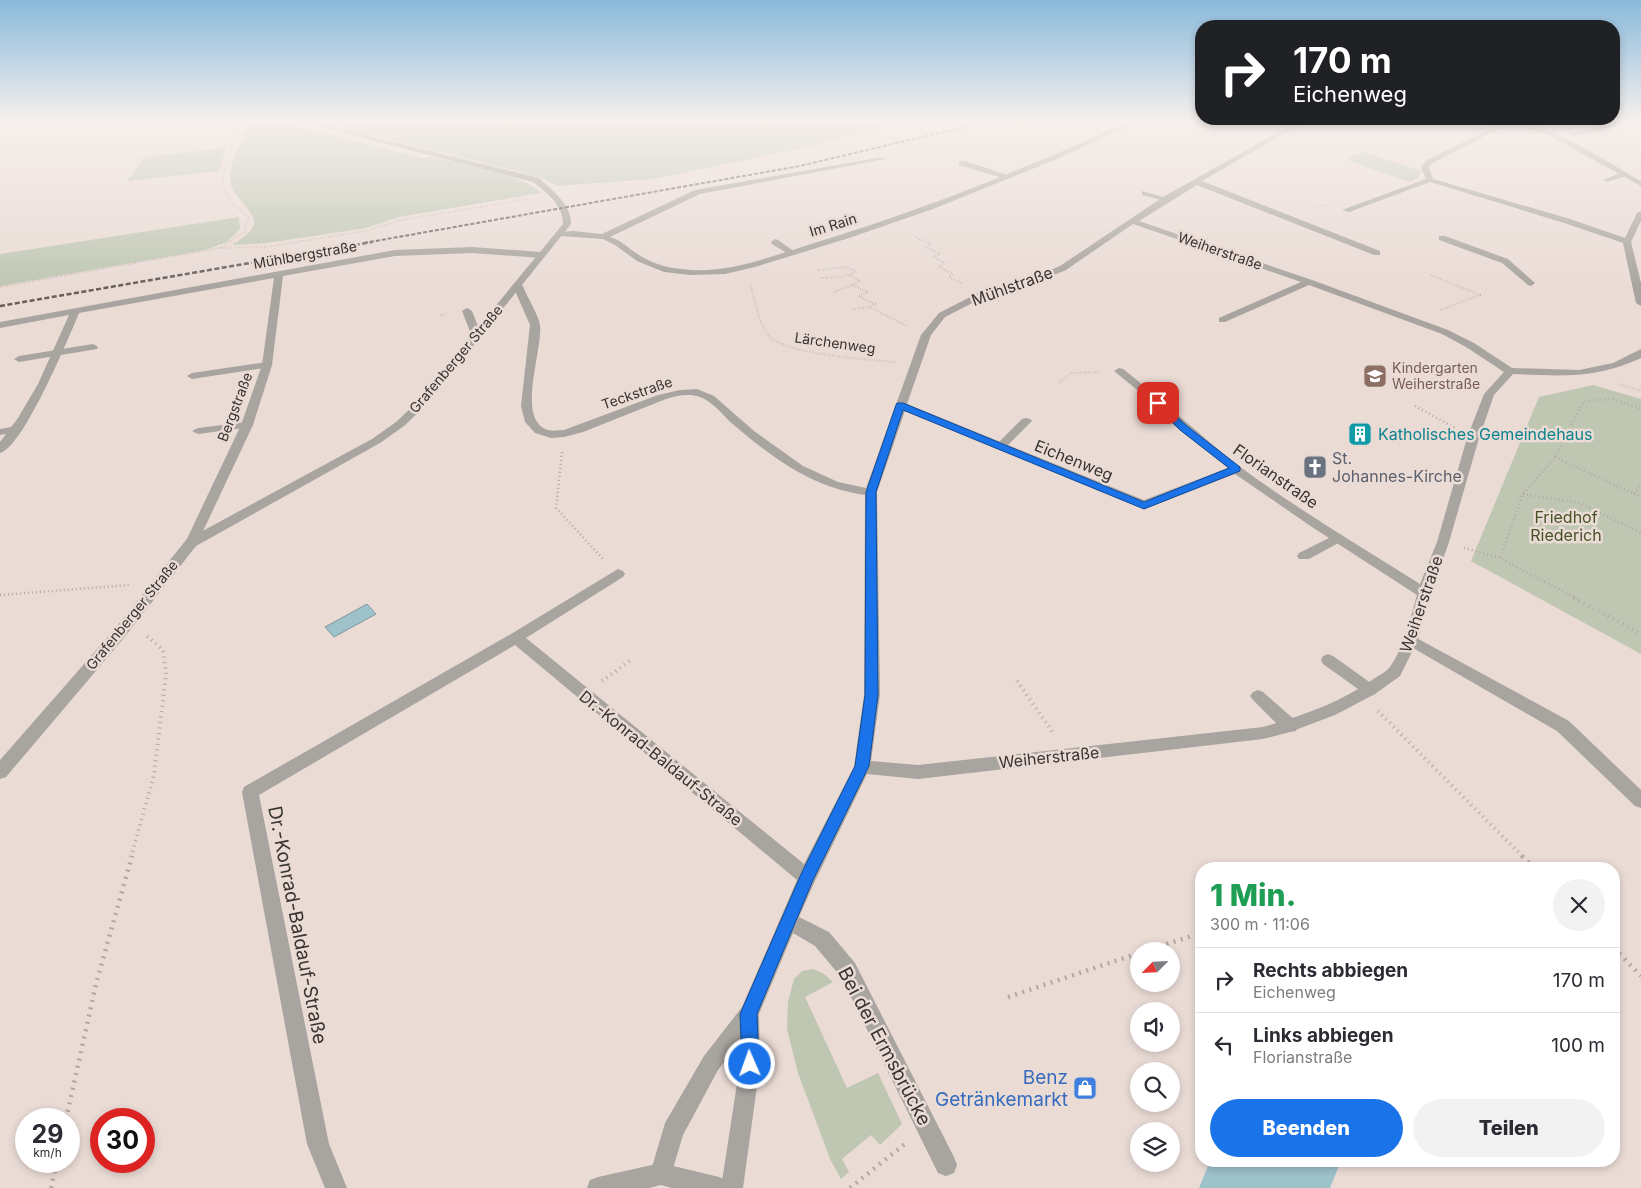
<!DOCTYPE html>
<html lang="de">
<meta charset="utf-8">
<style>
:root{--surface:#fff;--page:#f2f2f3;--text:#2b2b33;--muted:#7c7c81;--line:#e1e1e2;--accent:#1a73e8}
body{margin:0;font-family:Inter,sans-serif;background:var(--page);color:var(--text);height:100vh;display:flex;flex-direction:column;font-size:19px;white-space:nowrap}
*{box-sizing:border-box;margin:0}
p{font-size:16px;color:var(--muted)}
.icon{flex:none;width:28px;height:28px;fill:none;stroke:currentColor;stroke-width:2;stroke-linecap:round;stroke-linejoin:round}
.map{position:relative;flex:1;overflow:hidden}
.drawer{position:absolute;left:1195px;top:862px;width:425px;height:305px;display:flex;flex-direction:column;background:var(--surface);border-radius:20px;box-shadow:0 2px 8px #0003}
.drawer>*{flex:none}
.guide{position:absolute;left:1195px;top:20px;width:425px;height:105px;border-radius:20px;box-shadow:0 2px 8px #0003;background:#202124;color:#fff;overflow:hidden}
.needle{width:32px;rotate:246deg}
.buttons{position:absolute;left:1130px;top:942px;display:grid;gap:10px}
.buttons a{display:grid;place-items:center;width:50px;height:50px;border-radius:50%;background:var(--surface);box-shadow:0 2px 8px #0003;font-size:25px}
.speed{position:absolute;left:15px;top:1108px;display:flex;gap:10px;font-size:25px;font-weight:700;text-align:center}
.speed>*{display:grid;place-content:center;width:65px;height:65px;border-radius:50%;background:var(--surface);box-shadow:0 2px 8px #0003;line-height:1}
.speed small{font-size:12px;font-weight:400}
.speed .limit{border:8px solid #d22;background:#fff;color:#111}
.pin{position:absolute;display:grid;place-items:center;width:42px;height:42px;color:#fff;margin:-21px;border-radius:10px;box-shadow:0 2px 8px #0006}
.me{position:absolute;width:55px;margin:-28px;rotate:358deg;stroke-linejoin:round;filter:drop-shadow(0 0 4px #0008)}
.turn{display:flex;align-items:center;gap:18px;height:105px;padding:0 15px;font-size:22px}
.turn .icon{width:65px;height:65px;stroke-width:2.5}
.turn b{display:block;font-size:35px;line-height:42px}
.round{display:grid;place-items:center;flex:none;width:52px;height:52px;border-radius:26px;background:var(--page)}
.overview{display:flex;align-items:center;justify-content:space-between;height:85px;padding:0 15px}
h1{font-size:30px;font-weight:800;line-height:38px;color:#1e9e55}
.cta{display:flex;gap:10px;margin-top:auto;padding:10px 15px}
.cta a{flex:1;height:58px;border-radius:30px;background:var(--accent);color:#fff;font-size:20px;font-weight:800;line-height:58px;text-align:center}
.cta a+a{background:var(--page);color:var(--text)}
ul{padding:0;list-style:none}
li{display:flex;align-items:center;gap:15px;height:65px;padding:0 15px;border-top:1px solid var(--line)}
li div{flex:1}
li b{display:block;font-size:19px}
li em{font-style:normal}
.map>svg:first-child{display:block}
.green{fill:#bfc7b3}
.water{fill:#9dc2c9;stroke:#7f979b}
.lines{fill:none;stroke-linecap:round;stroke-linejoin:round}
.river{fill:#9dc2c9;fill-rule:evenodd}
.path-far3{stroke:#b4a8a3;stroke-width:2;stroke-dasharray:0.5 2;stroke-linecap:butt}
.path-far2{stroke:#b4a8a3;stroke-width:2.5;stroke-dasharray:1 3;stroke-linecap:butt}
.path-far1{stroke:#b4a8a3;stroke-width:4;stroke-dasharray:1 4.5;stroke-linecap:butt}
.path{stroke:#b4a8a3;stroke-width:4.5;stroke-dasharray:2 5.5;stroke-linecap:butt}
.service{fill:#a8a49f;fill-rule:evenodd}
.minor{fill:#a8a49f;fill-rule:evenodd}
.tertiary{fill:#a8a49f;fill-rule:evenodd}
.rail-far1{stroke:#675f5c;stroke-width:2;stroke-dasharray:4 2;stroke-linecap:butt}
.rail{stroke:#675f5c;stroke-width:2.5;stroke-dasharray:5 2.5;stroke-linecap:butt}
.route{fill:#1a73e8;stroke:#114b97}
.labels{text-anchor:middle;stroke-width:5;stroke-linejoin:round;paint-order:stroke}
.far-street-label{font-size:14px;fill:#393331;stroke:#eadbd5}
.far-education-label{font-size:14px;fill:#785e54;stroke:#eadbd5;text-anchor:start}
.street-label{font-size:16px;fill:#393331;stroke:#eadbd5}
.culture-label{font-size:16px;fill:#0d838f;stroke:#eadbd5;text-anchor:start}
.worship-label{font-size:16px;fill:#5b616d;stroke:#eadbd5;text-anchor:start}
.park-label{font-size:16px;fill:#455326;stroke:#eadbd5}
.near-street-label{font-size:19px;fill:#393331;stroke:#eadbd5}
.near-shop-label{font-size:19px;fill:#366cbe;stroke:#eadbd5;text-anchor:end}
</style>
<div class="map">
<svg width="1641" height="1188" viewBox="0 0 1641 1188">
<rect width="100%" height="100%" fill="#eadbd5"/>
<g class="green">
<path d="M246 121H276L422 158 433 157C456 163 528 176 541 193L399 217 366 228 267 243 232 245C239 240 252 233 254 224 257 215 234 196 231 185 226 163 245 143 246 121Z"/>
<path d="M314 121H621L659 124 721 121H909L807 147 653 179 557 186 545 179 513 170Z"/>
<path d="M226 148 219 171 127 181 144 157Z"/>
<path d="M1364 152 1421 171 1418 178 1409 182 1348 160 1353 155Z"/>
<path d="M239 217 240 229 227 242 205 250 0 286V254Z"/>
<path d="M1593 385 1641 399V654L1471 561 1539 397Z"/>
<path d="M813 969 824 974 833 982 805 997 847 1088 878 1073 902 1124 880 1145 871 1135 842 1159 849 1172 841 1179 830 1159 798 1073 787 1029 788 1002 794 979 802 971Z"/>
</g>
<path class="water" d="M367 604 376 614 334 637 325 627Z"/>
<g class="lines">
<path class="river" d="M1210 1161H1341L1330 1188H1199Z"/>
<g class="path-far3">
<path d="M648 121H709"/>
<path d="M1315 207 1322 205 1329 207"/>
<path d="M915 237 931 244 925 247 940 254 933 257 945 263 939 267 953 274 949 277 961 283"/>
<path d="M220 248 243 233 249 218C243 211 235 207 229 199 212 176 236 145 240 121"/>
<path d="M818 270 846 267 856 271 849 275 860 281 852 285 868 292 858 296 875 304 869 307 907 326"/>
<path d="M1431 275 1480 295 1440 310"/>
<path d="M821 278 841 277 846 274 850 276"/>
<path d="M750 284C755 299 758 322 768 335 785 355 868 359 895 362"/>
<path d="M0 287 219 248 264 247 366 231 401 220 529 199"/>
<path d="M834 292 852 285"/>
<path d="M853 309 869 307"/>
<path d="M440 315 447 314"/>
<path d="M1059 383 1071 373 1099 372"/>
<path d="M1618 384 1641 391"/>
</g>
<g class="path-far2">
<path d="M1415 406 1455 428"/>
<path d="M562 452 556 508 603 559"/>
<path d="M1555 457 1634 494 1641 483"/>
<path d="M1523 494 1579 503 1641 533"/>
<path d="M1634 494 1641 497"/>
<path d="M1464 548 1500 558"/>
<path d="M0 595 129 585"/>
<path d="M1577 599 1500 558 1523 494 1555 457 1584 401 1613 399 1641 409"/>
</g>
<g class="path-far1">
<path d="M1574 598 1641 634"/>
<path d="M602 681 631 660"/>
<path d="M1017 681 1054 734"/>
<path d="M1378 711 1523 857"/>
<path d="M131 857 154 775 166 674 163 650 147 636"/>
</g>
<g class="path">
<path d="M1522 856 1535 869"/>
<path d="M1614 948 1641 976"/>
<path d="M1145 951 1201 933"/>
<path d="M1008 997 1139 953"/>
<path d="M66 1119 96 984 132 856"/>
<path d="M51 1188 57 1161"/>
<path d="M850 1188 906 1143"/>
</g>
<g class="service">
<path d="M959 161H965L1013 177 1006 179 959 165Z"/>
<path d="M1623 172 1627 174 1626 176 1607 182 1603 180Z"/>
<path d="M1142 191 1170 199 1166 201 1142 195Z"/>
<path d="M1439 236H1445L1508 259 1535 283 1531 286 1528 285 1502 263 1439 240Z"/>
<path d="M775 239 778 240 795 252 788 254 772 244 771 242Z"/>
<path d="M467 308 472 311 481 334 479 336H473L471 334 462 311Z"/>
<path d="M93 344 98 347 97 349 19 362 14 359 19 356Z"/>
<path d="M267 362 271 363V367L192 379 187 376 192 373Z"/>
<path d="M1026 418 1030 419 1032 421 1004 449H996L994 447 1022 419Z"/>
<path d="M247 422 253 425 251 427 198 434 192 431 198 428Z"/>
<path d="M17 426 21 427 23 429 21 431 0 435V429Z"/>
<path d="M1337 534 1342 535 1343 538 1342 541 1309 559H1299L1297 556 1299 553Z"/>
<path d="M1411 635 1569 721 1641 790V808L1635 806 1557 731 1406 644 1404 640 1406 636Z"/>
<path d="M1328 654 1333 656 1375 686 1378 690 1375 694 1370 696 1365 694 1323 664 1321 660 1323 656Z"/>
<path d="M1258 690 1263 692 1296 721 1298 726 1296 731 1290 732 1284 731 1253 700 1250 696 1253 692Z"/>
</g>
<g class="minor">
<path d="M1129 121H1138L1057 159 933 209 849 238 755 267 725 274 690 275 664 272 637 261 615 245 603 239 560 236 556 234 560 232 573 231 602 234 695 190 882 157 886 159 700 194 610 237C621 240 627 247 636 253 649 262 665 268 682 269 726 275 769 257 811 244 920 211 1026 169 1129 121Z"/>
<path d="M1298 121H1306L1202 181 1380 251V255H1374L1197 185 1139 221 1312 280 1448 330 1474 343 1512 368 1579 370 1613 363 1641 349V358C1596 379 1561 376 1513 374L1494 395 1479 438 1449 542 1431 593 1418 640 1400 676 1375 694 1335 715 1290 732 1263 739 918 779 867 774 815 881 799 917 829 932 855 963 954 1157 957 1165 954 1173 946 1176 938 1173 841 977 815 946 793 933 759 1014 760 1064 743 1188H721L740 1064 739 1043 718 1070 683 1135 669 1182 661 1185 653 1182 650 1174 665 1123 704 1056 742 1007 797 880 515 645 259 795 329 1144 347 1188H325L307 1144 242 792 244 787 511 634 618 569 623 571 625 574 623 577 526 638 804 864 854 767 864 695 865 495C813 488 774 459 735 426 724 417 714 402 700 397 689 393 676 396 666 399L583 432 564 437 551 438 535 433 525 422 521 406 530 325 513 286 515 284 518 283 523 286C527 297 538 314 540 325 543 349 517 416 545 429 551 432 558 430 564 430L658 395 680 390 697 389 714 396 754 431 803 466 838 482 866 488 921 335 939 313 982 291 1036 276 1060 266 1163 197ZM1133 224 1301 282 1219 318V322H1225L1309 285 1442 334 1466 347 1504 372 1484 394 1467 438 1437 542 1420 584C1360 546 1297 509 1239 466 1199 435 1163 400 1123 369L1119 368 1114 371 1141 393 1180 430 1228 468 1144 500 907 404 931 335 945 317 988 295 1042 280 1066 270ZM905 411 1144 509 1235 474 1312 527 1417 595C1410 619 1405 646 1390 667 1387 671 1380 675 1375 678 1342 702 1302 716 1263 727L918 765 871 761 880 695 877 492Z"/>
<path d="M1505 121C1548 121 1603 160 1641 181V186L1547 134 1509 124 1431 164 1429 168 1433 179 1570 219 1625 238 1637 213 1641 211V221L1631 242 1641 283V306L1636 303 1623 243 1564 223 1430 182 1349 212 1342 210 1426 179 1421 168 1425 161Z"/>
<path d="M1622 121H1635L1573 136 1570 134Z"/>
<path d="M472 247 541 252 545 255 541 258 472 253 395 256 283 276 272 365 253 425 196 546 191 547 185 543 241 425 262 365 274 278 79 313C69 337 23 448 0 453V442L18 418 38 384 69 315 0 328V322L395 250Z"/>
</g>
<g class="tertiary">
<path d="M297 121H309L539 178C553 191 571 204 571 224L422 409 404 426 380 443 196 546 123 639 6 777 0 779V760L113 631 186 540 372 439 396 422 414 405 563 224C563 205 547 193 533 182Z"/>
<path d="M661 1163 719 1177 727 1180 730 1188H672L661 1185 649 1188H587L590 1180 598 1177Z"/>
</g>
<path class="rail-far1" d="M364 243 800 166 989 121"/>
<path class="rail" d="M0 306 372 242"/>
</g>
<linearGradient id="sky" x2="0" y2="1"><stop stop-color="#8abadc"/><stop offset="0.42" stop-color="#f6efec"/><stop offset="1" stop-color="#f6efec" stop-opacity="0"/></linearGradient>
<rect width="1641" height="287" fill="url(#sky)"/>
<path class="route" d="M1158 400 1187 426 1240 467V471L1144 509 903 410 876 492 878 695 869 766 813 880 757 1014 759 1064 756 1070 750 1072 744 1070 742 1064 740 1014 802 872 855 766 865 695 866 492 896 405 897 403H903L1144 502 1229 468 1180 430 1154 405V401Z"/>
<defs>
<g id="school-square" transform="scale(1.25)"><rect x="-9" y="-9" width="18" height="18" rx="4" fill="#8d6e63" stroke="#eadbd5"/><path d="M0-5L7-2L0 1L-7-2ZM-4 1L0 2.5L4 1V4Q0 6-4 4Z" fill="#fff"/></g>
<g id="building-square" transform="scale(1.25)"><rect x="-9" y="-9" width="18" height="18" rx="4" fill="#0f9aa8" stroke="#eadbd5"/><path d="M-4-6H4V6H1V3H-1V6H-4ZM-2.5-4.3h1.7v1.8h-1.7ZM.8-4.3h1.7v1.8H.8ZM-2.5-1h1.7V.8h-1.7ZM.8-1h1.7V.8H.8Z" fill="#fff"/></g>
<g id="church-square" transform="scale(1.25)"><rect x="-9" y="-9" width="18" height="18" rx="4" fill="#6b7280" stroke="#eadbd5"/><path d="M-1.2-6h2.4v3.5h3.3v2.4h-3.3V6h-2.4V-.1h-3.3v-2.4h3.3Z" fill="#fff"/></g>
<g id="shop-square" transform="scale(1.25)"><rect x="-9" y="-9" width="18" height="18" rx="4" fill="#3f7fe0" stroke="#eadbd5"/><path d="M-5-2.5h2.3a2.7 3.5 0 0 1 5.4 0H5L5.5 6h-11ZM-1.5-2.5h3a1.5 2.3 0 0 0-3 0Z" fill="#fff"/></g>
</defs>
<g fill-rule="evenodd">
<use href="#school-square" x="1375" y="376"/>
<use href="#building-square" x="1360" y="434"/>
<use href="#church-square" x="1315" y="467"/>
<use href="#shop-square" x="1085" y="1088"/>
</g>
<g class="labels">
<g class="far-street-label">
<text transform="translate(833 225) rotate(-17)" y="5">Im Rain</text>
<text transform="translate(1220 251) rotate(19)" y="5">Weiherstraße</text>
<text transform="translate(305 255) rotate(-10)" y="5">Mühlbergstraße</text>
<text transform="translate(835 343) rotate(8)" y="5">Lärchenweg</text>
<text transform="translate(456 359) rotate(-50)" y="5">Grafenberger Straße</text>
<text transform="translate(637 393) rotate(-19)" y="5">Teckstraße</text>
<text transform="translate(235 407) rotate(-69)" y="5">Bergstraße</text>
<text transform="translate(132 615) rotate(-51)" y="5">Grafenberger Straße</text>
</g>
<g class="far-education-label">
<text x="1392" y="373">Kindergarten<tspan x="1392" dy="16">Weiherstraße</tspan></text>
</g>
<g class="street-label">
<text transform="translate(1012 286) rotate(-20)" y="6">Mühlstraße</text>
<text transform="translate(1074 460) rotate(22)" y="6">Eichenweg</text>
<text transform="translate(1276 476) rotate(35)" y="6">Florianstraße</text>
<text transform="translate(1421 604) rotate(-71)" y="6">Weiherstraße</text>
<text transform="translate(1049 757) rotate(-6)" y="6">Weiherstraße</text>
<text transform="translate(661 758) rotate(39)" y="6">Dr.-Konrad-Baldauf-Straße</text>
</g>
<g class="culture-label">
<text x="1378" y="440">Katholisches Gemeindehaus</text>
</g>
<g class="worship-label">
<text x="1332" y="464">St.<tspan x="1332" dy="18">Johannes-Kirche</tspan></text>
</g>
<g class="park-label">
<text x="1566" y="523">Friedhof<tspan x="1566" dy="18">Riederich</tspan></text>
</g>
<g class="near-street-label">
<text transform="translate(298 925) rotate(79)" y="7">Dr.-Konrad-Baldauf-Straße</text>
<text transform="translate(885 1046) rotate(62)" y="7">Bei der Ermsbrücke</text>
</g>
<g class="near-shop-label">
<text x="1068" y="1084">Benz<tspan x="1068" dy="22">Getränkemarkt</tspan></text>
</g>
</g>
</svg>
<div class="buttons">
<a><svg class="needle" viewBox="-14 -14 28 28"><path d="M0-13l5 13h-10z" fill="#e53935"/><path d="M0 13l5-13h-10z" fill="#7c7c81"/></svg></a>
<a><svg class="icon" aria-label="sound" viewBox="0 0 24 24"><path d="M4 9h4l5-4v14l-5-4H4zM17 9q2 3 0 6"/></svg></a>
<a><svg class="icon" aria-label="search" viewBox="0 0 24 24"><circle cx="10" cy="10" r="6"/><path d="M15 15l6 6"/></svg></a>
<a><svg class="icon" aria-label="layers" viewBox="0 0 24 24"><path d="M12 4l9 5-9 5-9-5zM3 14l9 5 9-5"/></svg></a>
</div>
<div class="speed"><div>29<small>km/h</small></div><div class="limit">30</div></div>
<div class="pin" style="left:1158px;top:403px;background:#d93025"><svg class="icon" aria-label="arrive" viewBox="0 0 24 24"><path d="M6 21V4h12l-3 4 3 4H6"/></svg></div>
<svg class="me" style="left:750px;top:1064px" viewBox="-20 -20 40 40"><circle r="17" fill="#1a73e8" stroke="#fff" stroke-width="3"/><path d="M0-11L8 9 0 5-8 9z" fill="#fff"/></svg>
<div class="guide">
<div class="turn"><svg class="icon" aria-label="right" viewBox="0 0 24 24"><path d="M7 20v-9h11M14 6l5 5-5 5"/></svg><div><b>170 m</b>Eichenweg</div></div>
</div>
<section class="drawer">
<div class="overview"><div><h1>1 Min.</h1><p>300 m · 11:06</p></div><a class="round"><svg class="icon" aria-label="close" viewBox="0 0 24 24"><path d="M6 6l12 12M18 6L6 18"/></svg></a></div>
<ul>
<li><svg class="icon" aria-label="right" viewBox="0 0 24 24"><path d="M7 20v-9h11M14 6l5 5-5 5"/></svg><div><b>Rechts abbiegen</b><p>Eichenweg</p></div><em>170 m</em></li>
<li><svg class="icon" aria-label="left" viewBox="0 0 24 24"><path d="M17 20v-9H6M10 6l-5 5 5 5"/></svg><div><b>Links abbiegen</b><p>Florianstraße</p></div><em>100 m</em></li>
</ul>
<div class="cta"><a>Beenden</a><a>Teilen</a></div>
</section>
</div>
